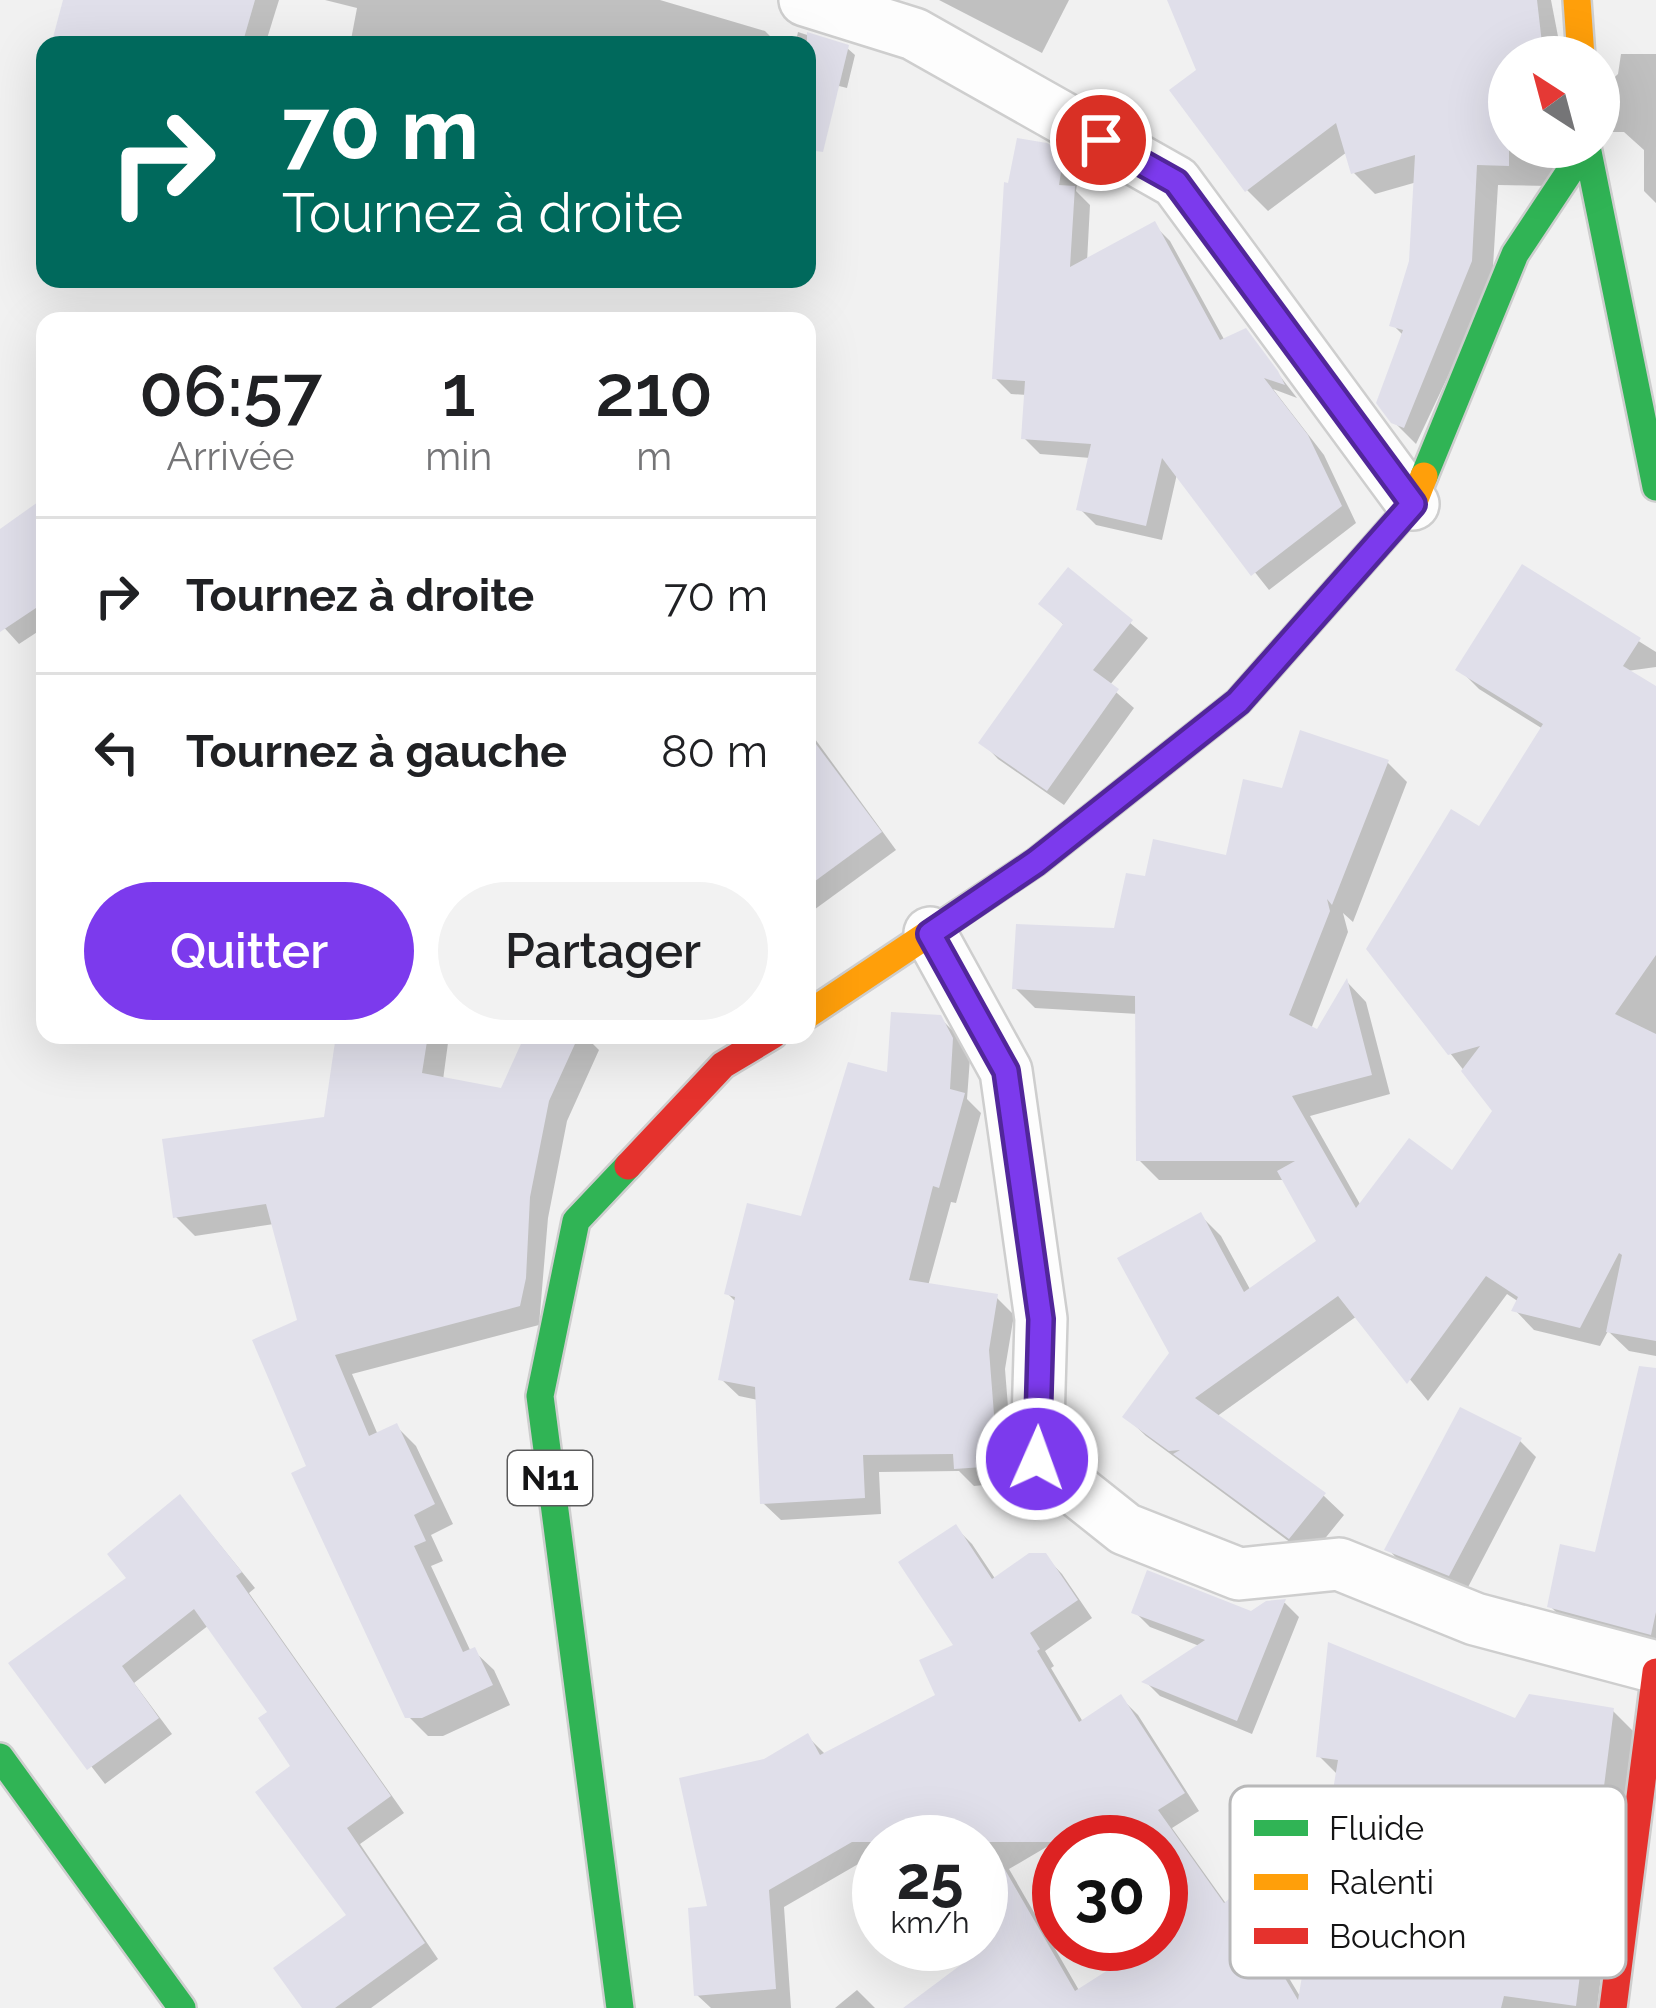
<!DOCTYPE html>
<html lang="fr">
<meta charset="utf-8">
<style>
:root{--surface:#fff;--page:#f2f2f2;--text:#202124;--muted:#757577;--line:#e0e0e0;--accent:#7c3aed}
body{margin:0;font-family:Raleway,sans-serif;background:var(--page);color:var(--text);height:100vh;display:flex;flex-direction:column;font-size:45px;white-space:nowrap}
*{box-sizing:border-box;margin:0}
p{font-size:39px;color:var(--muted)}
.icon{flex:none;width:66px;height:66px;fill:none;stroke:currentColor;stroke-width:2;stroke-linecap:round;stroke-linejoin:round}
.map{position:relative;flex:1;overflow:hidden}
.side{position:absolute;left:36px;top:312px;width:780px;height:732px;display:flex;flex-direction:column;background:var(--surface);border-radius:24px;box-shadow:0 12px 48px #0002}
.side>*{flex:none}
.top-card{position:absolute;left:36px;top:36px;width:780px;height:252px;border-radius:24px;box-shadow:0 12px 48px #0002;background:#00695c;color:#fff;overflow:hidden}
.needle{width:78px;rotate:324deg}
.tools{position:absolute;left:1488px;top:36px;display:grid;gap:24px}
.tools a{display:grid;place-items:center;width:132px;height:132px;border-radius:50%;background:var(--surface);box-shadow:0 12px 48px #0002;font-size:60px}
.speed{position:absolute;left:852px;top:1815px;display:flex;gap:24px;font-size:60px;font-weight:700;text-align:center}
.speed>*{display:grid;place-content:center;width:156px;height:156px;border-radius:50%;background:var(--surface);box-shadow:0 12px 48px #0002;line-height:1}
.speed small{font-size:30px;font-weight:400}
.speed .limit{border:18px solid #d22;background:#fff;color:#111}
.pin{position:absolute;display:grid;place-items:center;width:102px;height:102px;color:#fff;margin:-51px;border:6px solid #fff;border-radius:50%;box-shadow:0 3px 12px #0007}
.me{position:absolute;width:132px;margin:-66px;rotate:2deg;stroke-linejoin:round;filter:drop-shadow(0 0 9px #0008)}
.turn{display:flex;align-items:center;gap:42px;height:252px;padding:0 48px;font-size:54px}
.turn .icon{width:156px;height:156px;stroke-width:2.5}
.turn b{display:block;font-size:84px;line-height:102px}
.eta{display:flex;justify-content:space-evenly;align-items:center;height:204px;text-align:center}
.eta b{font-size:72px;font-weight:600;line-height:84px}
.button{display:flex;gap:24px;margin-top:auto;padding:24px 48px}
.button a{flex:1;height:138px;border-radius:72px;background:var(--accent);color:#fff;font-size:48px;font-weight:600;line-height:138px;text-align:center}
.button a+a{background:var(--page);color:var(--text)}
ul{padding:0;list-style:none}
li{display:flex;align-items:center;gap:36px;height:156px;padding:0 48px;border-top:3px solid var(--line)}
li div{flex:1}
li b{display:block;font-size:45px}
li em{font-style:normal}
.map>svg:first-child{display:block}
.shadow{fill:#0003;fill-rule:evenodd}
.building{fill:#e0dfea;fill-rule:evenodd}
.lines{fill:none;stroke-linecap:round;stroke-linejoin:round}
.street-casing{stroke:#cecece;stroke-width:56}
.fast-casing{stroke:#cecece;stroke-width:32}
.slow-casing{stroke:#cecece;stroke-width:32}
.jam-casing{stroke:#cecece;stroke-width:32}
.street{stroke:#fdfdfd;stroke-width:51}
.fast{stroke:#30b455;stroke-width:27}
.slow{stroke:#ff9f0a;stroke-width:27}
.jam{stroke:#e5322d;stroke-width:27}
.route-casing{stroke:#51269a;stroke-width:30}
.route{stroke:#7c3aed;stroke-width:21}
.labels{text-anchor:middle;stroke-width:10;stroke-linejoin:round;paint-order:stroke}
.shield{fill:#fff;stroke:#5a5a5b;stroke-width:3}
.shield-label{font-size:33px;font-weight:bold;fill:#141415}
.key{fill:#fff;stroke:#b8b8b9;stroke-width:3}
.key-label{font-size:33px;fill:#141415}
</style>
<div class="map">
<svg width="1656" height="2008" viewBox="0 0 1656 2008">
<rect width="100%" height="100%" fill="#f1f1f1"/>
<g class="shadow">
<path d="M66 0H279L265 45H54Z"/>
<path d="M325 0H660L765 31 779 45H350L357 8Z"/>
<path d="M939 0H1069L1042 53Z"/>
<path d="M1170 0H1551L1562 57H1509V147H1577L1550 186 1498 185 1492 283 1416 444 1393 421 1404 336 1393 325 1412 262 1417 182 1375 194 1353 172 1347 152 1268 211 1247 190Z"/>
<path d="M798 32 847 48 855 55 847 88 807 78V45H795Z"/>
<path d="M1621 54H1656V203L1644 191V150L1624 132H1599V92L1618 74Z"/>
<path d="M1063 156 1079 172 1076 191 1090 205 1087 262 1154 225 1170 241 1225 341 1245 331 1297 398 1273 389 1324 455 1356 523 1269 590 1177 474 1162 540 1096 525 1080 509 1091 458 1040 454 1024 438 1027 395 1011 394 995 378Z"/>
<path d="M45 501V627L19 644 0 623V533Z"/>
<path d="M1522 568 1656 652V667L1627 671 1656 690V1356L1629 1351 1608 1331 1600 1346 1534 1330 1515 1310 1519 1302 1507 1294 1428 1401 1357 1316 1216 1417 1324 1496 1344 1515 1310 1557 1146 1436 1126 1417 1173 1353 1201 1216 1221 1236 1251 1291 1320 1242 1285 1180H1159L1139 1160 1138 1014 1035 1008 1015 988 1116 931 1147 880 1229 859 1284 791 1387 762 1407 782 1353 922 1343 913 1348 932 1311 1029 1318 1033 1348 983 1366 1002 1390 1094 1310 1116 1361 1206 1453 1175 1496 1111 1450 1053 1480 831 1543 729 1479 689 1459 669Z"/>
<path d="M1068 571 1148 638 1109 686 1134 708 1064 805 998 759 982 742 1065 626 1042 604Z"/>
<path d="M807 728 896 850 807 915Z"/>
<path d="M940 1018 958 1036 970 1058 967 1099 981 1113 956 1203 951 1202 928 1286 996 1297 1014 1315 1005 1369 1014 1482 974 1486 959 1471 879 1472 881 1514 781 1520 763 1503 758 1400 739 1396 721 1379 737 1303 727 1293 804 1220 889 1076Z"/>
<path d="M339 1035H440L448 1043 443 1080 503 1092 528 1035H584L599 1050 567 1121 548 1218 539 1325 352 1374 378 1435 397 1427 416 1446 453 1524 431 1535 443 1561 431 1566 471 1652 474 1651 494 1670 510 1705 443 1736H428L408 1716 310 1467 301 1322 274 1224 195 1236 175 1216 327 1119Z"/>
<path d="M1656 1437V1646L1567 1623 1550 1606 1598 1555Z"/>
<path d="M1520 1441 1536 1457 1466 1591 1404 1566 1388 1549Z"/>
<path d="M195 1514 255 1588 249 1593 404 1813 360 1844 438 1959 371 2008H306L350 1916 271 1713 209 1625 134 1683 172 1734 105 1784 12 1664 130 1578Z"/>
<path d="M956 1528 972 1544 996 1580 1045 1556 1062 1574 1092 1618 1045 1651 1054 1666 1051 1668 1083 1722 1121 1698 1138 1715 1199 1811 1172 1828 1227 1905 1235 1898 1251 1915 1307 2008H908L966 1964 954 1944H981V1842H879V1852L784 1907 791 2008H711L697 1995 710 1909 765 1762 808 1737 826 1755 939 1696 958 1646ZM1077 1829 1086 1842H1161V1944H1155L1080 1992 1009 1869Z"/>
<path d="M1285 1603 1299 1617 1252 1734 1160 1696 1146 1682 1202 1647 1150 1627 1135 1612 1252 1614 1267 1604Z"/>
<path d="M1612 1710 1633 1731 1597 2008H1322L1339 1776 1319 1756Z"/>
<path d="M857 1990 875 2008H835Z"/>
</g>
<g class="building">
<path d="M63 0H255L242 45H51Z"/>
<path d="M1167 0H1537L1543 52 1509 57V166L1477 165 1472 261 1404 428 1391 423 1376 403 1403 330 1389 326 1409 261 1415 155 1351 174 1336 123 1245 192 1169 90 1196 70Z"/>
<path d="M807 32 849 45 823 152 807 150Z"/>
<path d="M1017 138 1047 143 1064 153 1059 185 1075 186 1070 267 1155 221 1220 340 1246 328 1278 371 1285 385 1264 378 1308 435 1342 506 1251 576 1162 458 1146 526 1076 510 1091 444 1021 439 1025 381 992 379 1004 182 1008 183Z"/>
<path d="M45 497V602L0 632V529Z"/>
<path d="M1522 564 1641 638 1623 666 1656 686V955L1615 1014 1656 1034V1341L1606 1332 1622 1255 1619 1253 1580 1328 1511 1311 1518 1297 1486 1276 1407 1384 1338 1296 1195 1398 1326 1493 1289 1539 1173 1454 1180 1450 1169 1451 1122 1417 1169 1353 1117 1258 1201 1212 1244 1292 1316 1241 1277 1171 1295 1161H1136L1135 996 1012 989 1016 924 1114 928 1126 873 1145 876 1153 839 1226 855 1243 779 1282 788 1300 730 1389 760 1332 905 1327 899 1330 911 1289 1015 1317 1029 1347 978 1372 1075 1292 1096 1356 1208 1409 1138 1452 1170 1492 1111 1461 1071 1480 1046 1448 1055 1366 949 1451 809 1479 826 1543 724 1455 670Z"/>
<path d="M1068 567 1133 620 1093 670 1119 689 1047 791 978 743 1063 624 1038 604Z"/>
<path d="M807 732 882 832 807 887Z"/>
<path d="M891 1012 941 1015 953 1038 950 1089 965 1093 939 1188 933 1186 909 1280 998 1294 989 1350 998 1466 954 1469 953 1454 863 1455 865 1498 760 1504 755 1387 718 1380 735 1297 724 1294 747 1203 801 1216 848 1062 887 1072Z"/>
<path d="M336 1035H428L422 1073 501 1088 525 1035H579L549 1101 530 1197 526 1278 520 1306 335 1355 369 1436 397 1423 435 1504 414 1515 426 1541 414 1546 463 1652 475 1647 493 1685 422 1718H405L291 1473 306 1466 252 1340 297 1320 266 1204 173 1218 162 1139 324 1117Z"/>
<path d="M1639 1366 1656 1368V1612L1651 1635 1547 1607 1560 1544 1595 1552Z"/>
<path d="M1460 1407 1522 1438 1449 1576 1384 1550Z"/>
<path d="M180 1494 242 1572 236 1576 391 1796 347 1828 425 1943 335 2008H302L273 1968 346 1915 255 1792 290 1766 258 1718 267 1712 194 1609 122 1666 159 1718 87 1770 8 1663 126 1578 107 1554Z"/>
<path d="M956 1524 992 1579 1029 1553H1046L1078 1600 1030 1633 1040 1649 1037 1651 1079 1722 1121 1694 1185 1793 1158 1810 1224 1903 1235 1894 1298 2000 1338 1760 1316 1757 1328 1642 1515 1718 1529 1694 1614 1708 1576 2006 1504 1996 1501 2008H903L962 1964 951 1944H981V1842H852L769 1890 776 1989 694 1996 688 1908 707 1906 679 1778 764 1759 808 1733 820 1755 935 1695 919 1660 953 1645 898 1562ZM989 1842H1161V1944H1149L1075 1991Z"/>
<path d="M1147 1570 1251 1611 1266 1601 1286 1599 1237 1721 1141 1682 1205 1640 1131 1613Z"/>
</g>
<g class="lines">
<g class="street-casing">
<g id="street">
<path d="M805 0 914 34 1176 182 1413 504"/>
<path d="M930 933 1006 1071 1041 1319 1037 1459 1125 1529 1239 1574 1339 1564 1475 1619 1656 1667"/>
</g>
</g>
<g class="fast-casing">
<g id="fast">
<path d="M1587 147 1656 487"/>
<path d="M1424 476 1515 254 1586 147"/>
<path d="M0 1757 182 2008"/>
<path d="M620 2008 540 1396 576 1221 628 1166"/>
</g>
</g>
<g class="slow-casing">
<g id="slow">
<path d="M1577 0 1581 57"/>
<path d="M807 1015 1036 862 1238 702 1413 504 1424 476"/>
</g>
</g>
<g class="jam-casing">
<g id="jam">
<path d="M628 1166 723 1065 773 1035"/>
<path d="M1613 2008 1656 1672"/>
</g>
</g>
<use href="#street" class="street"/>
<use href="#fast" class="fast"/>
<use href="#slow" class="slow"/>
<use href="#jam" class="jam"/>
</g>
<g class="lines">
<g class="route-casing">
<path id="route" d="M1037 1459 1041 1319 1006 1071 930 934 1036 862 1238 702 1413 504 1176 182 1101 140"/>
</g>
<use href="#route" class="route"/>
</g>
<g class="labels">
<rect class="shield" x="508" y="1451" width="84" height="54" rx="9"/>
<g class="shield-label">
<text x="550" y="1490">N11</text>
</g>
</g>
<rect x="1230" y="1786" width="396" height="192" rx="18" class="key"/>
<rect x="1254" y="1820" width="54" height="16" fill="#30b455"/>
<rect x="1254" y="1874" width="54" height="16" fill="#ff9f0a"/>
<rect x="1254" y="1928" width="54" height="16" fill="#e5322d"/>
<g class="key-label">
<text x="1329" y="1840">Fluide</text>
<text x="1329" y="1894">Ralenti</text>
<text x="1329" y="1948">Bouchon</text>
</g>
</svg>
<div class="tools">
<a><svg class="needle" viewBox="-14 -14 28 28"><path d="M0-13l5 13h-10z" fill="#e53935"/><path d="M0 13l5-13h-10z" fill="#757577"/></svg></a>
</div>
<div class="speed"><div>25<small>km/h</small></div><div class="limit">30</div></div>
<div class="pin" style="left:1101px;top:140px;background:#d93025"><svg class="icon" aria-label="arrive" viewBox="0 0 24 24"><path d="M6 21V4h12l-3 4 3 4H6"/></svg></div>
<svg class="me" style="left:1037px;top:1459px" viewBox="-20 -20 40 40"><circle r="17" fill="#7c3aed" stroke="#fff" stroke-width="3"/><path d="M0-11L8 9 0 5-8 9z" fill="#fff"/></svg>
<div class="top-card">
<div class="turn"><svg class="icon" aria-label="right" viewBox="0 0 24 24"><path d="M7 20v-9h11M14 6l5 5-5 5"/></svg><div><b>70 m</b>Tournez à droite</div></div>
</div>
<section class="side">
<div class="eta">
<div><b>06:57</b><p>Arrivée</p></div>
<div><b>1</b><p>min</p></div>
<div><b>210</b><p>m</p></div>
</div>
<ul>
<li><svg class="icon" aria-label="right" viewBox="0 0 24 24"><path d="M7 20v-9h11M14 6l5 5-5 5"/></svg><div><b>Tournez à droite</b></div><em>70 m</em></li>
<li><svg class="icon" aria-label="left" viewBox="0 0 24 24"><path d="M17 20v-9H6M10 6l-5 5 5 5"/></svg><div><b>Tournez à gauche</b></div><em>80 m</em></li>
</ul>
<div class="button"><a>Quitter</a><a>Partager</a></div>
</section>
</div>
